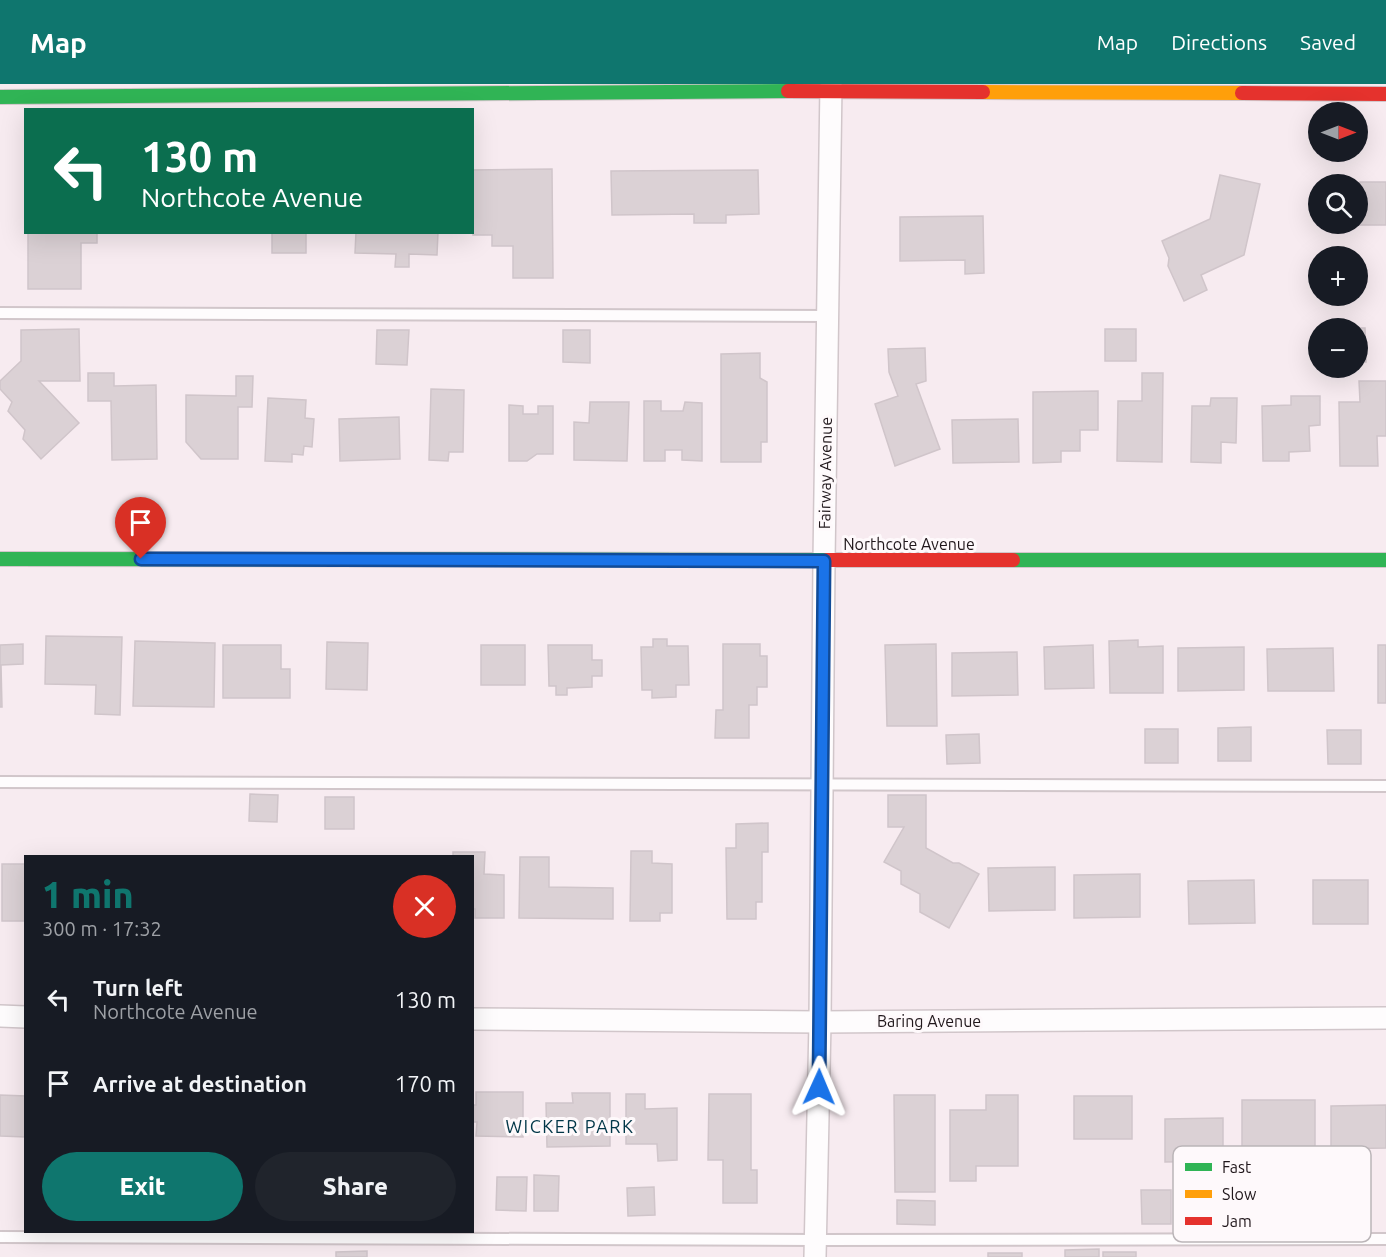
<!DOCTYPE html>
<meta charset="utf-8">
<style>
:root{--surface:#171b24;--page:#20242c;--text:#f1f3f6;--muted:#9ea1a6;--accent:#0f766e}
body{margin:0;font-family:Ubuntu,sans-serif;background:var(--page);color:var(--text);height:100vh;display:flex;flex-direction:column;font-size:22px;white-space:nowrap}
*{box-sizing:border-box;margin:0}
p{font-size:20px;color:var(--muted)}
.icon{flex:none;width:33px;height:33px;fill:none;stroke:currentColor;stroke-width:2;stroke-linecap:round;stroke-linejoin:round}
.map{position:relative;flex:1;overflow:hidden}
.drawer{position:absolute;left:24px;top:771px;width:450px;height:378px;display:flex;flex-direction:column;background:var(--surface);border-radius:0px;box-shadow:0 6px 24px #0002}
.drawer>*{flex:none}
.top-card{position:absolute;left:24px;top:24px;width:450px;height:126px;border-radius:0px;box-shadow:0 6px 24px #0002;background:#0b6e4f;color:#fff;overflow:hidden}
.needle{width:39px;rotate:90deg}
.tools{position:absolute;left:1308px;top:18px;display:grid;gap:12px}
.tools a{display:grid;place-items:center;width:60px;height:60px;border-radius:50%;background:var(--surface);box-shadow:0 6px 24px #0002;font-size:30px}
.pin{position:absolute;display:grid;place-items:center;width:51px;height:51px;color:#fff;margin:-62px -26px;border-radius:50% 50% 50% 0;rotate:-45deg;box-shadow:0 0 6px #0007}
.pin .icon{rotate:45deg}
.me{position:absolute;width:66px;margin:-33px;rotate:1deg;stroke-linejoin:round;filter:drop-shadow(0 0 4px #0008)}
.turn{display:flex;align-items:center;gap:21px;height:126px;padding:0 18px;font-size:27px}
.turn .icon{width:78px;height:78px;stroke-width:2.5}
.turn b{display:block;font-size:42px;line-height:51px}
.round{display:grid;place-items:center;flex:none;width:63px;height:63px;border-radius:32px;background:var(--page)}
.head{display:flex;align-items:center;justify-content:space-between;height:102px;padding:0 18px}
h1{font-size:36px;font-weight:800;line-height:45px;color:var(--accent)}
.primary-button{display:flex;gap:12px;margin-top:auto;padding:12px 18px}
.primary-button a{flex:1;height:69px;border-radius:36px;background:var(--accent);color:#fff;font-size:24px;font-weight:800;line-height:69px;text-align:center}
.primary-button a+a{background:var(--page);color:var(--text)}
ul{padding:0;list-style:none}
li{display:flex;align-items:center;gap:18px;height:84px;padding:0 18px}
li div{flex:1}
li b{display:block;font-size:22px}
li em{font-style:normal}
header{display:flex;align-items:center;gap:36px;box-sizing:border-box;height:84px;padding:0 30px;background:var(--accent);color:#fff}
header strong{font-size:28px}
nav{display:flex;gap:33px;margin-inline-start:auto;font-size:21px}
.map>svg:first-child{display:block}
.building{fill:#dbd1d5;stroke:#d0c5ca;stroke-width:1.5}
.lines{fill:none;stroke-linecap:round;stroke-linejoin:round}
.lane-casing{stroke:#d1c6ca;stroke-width:14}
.street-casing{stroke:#d1c6ca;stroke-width:24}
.fast-casing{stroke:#d1c6ca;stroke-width:16}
.slow-casing{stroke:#d1c6ca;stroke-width:16}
.jam-casing{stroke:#d1c6ca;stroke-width:16}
.lane{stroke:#fefcfd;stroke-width:10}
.street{stroke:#fefcfd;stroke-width:21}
.fast{stroke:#30b455;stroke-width:14}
.slow{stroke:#ff9f0a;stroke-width:14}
.jam{stroke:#e5322d;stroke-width:14}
.route-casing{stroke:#114b97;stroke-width:15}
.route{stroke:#1a73e8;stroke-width:10}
.labels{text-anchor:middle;stroke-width:6;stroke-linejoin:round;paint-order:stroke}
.street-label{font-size:16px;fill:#20171b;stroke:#fef9fb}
.neighbourhood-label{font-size:18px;letter-spacing:1.5px;fill:#003647;stroke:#fef9fb}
.key{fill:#fef9fb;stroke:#bbb5b8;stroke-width:1.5}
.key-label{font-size:16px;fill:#20171b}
</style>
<header>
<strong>Map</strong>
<nav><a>Map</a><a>Directions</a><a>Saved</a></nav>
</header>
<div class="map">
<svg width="1386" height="1173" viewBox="0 0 1386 1173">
<rect width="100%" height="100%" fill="#f7ebf0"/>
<g class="building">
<path d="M552 85 553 194H513V162H492V151H473L472 86Z"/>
<path d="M758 86 759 130 726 131V139H694V130L612 131 611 87Z"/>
<path d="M1220 91 1260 100 1244 171 1201 191 1207 206 1184 217 1168 182 1169 174 1162 157 1210 135Z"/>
<rect x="1360" y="98" width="26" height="43"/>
<path d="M983 132 984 189 965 190V176L900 177V133Z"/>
<path d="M28 148H97V159H81V205H28Z"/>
<rect x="272" y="148" width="34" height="21"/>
<path d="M356 148H438L437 171 409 170V183H395L396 170 355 169Z"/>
<path d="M1332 244H1365L1366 278H1358V244Z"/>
<path d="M79 245 80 297H39L79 339 41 375 23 355 25 346 8 327 12 318 0 305V297L21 277V246Z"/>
<rect x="1105" y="245" width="31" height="32"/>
<path d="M377 246H409L407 281 376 280Z"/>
<path d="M563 246H590V279L563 278Z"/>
<path d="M925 264 926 297 916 300 940 365 895 382 875 320 898 312 889 288 888 265Z"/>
<path d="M760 269V294L767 298V358H761V378H721V270Z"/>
<path d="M88 289H114V302L156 301 157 375 112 376 111 317H88Z"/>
<path d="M1142 289H1163L1162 378 1117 377 1118 317H1142Z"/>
<path d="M236 292H253L252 323H238V375H201L186 358V311L236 312Z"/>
<path d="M1359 297H1386V352H1377L1378 382H1340L1339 318H1360Z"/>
<path d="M431 305 464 306 463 368H449L448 377 429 376Z"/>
<path d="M1098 307V346H1080V367H1061V378L1033 379V308Z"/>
<path d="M1291 312H1320V341L1309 342 1310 367 1289 368V377H1263L1262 322 1291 321Z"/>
<path d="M268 314 306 316 305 334 314 335 312 363 304 362 303 371 292 370V378L265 377Z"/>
<path d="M1211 314H1237L1236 359 1221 358V379L1191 378 1192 322H1210Z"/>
<path d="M644 317H661V327H683L685 318 702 319V377L682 376V366H665V377H644Z"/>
<path d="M590 318H629L627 377 574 376V338L589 339Z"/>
<path d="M509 321 523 322V330H538V322H553V370H537L527 377H509Z"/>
<path d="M399 333 400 375 340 377 339 335Z"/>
<path d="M1018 335 1019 378 953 379 952 336Z"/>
<path d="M46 552 122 553 120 631 95 630 96 601 45 600Z"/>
<path d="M653 555H667V562H688L689 601H676V613L652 614V606H642L641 563H653Z"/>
<path d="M1138 556V563L1163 562V609H1110L1109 557Z"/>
<path d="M135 557 215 559 214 623 133 622Z"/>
<path d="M327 558 368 559 367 606 326 605Z"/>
<path d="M23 560V580L1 581 2 623H0V561Z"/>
<path d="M723 560H760V572H767V603H757V621H749V654H715L716 626H723Z"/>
<path d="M936 560 937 642H887L885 561Z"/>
<path d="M223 561H281V585H290V614H223Z"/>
<rect x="481" y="561" width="44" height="40"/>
<path d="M548 561H592V576H602V592H592V603L567 604V611H556V602H549Z"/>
<path d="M1093 561 1094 604 1045 605 1044 563Z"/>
<rect x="1378" y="561" width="8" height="58"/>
<path d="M1244 563V606L1178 607V564Z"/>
<path d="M1333 564 1334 607H1268L1267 565Z"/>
<path d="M1017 568 1018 611 952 612V569Z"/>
<path d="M1251 643V677H1218V644Z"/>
<rect x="1145" y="645" width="33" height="34"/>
<path d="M1327 646H1361V680H1328Z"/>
<path d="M979 650 980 679 947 680 946 651Z"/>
<path d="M250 710 278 711 277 738 249 737Z"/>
<path d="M888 711H926V764L953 779H959L979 790 949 844 920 828V810L901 800V787L884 778 904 743H888Z"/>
<rect x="325" y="713" width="29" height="32"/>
<path d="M768 739V768H762V818H756V835H727L726 764H736V740Z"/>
<path d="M631 767H652V779L672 780V829H660V837H630Z"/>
<path d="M453 768H485L484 790 504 791V834H475V825H472V772H453Z"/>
<path d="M520 773H549V803L613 804V835L519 834Z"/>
<rect x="2" y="780" width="24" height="57"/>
<path d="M1055 783V826L989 827 988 784Z"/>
<path d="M1140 790V833L1074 834V791Z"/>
<path d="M1254 796 1255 839 1189 840 1188 797Z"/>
<rect x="1313" y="796" width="55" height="44"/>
<path d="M476 1008H523V1053L476 1052 477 1038H472V1021H476Z"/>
<path d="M572 1009H610V1062L547 1063 546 1019H573Z"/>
<path d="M626 1010H645V1025L677 1024V1076L658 1077 657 1060H626Z"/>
<path d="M709 1010H751V1086H757V1119H723V1076H708Z"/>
<path d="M0 1011 26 1012V1053L0 1052Z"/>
<path d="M894 1011H935V1108H895Z"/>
<path d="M986 1011H1018V1082H976V1097H950V1026H986Z"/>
<rect x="1074" y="1012" width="58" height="43"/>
<path d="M1242 1016H1315V1066H1286V1086H1242Z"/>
<path d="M1386 1021V1064L1331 1065V1022Z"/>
<path d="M1223 1034V1077L1165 1078V1035Z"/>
<path d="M534 1091 559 1092 558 1127H534Z"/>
<path d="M497 1093H527L526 1127 496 1126Z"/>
<path d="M654 1103 655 1131 628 1132 627 1104Z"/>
<path d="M1141 1106H1171V1140H1142Z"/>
<path d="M897 1116 935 1117V1141L897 1140Z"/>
<path d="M1099 1165V1173H1065V1166Z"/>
<path d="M367 1167V1173H336V1168Z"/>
<rect x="1103" y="1168" width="33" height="5"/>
<rect x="988" y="1169" width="34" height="4"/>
</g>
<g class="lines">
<g class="lane-casing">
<g id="lane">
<path d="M0 229 828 232"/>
<path d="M0 698 1386 702"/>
<path d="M0 1153 815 1156 1386 1155"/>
</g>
</g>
<g class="street-casing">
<g id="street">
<path d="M0 932 26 933"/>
<path d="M472 935 820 938 1386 934"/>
<path d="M815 1173 820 938 824 477 831 0"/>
</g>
</g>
<g class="fast-casing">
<g id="fast">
<path d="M0 13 788 7"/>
<path d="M0 475 827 476"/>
<path d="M1013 476H1386"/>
</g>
</g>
<g class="slow-casing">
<path id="slow" d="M983 8 1242 9"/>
</g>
<g class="jam-casing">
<g id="jam">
<path d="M788 7 983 8"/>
<path d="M1242 9 1386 10"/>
<path d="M827 476H1013"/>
</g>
</g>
<use href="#lane" class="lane"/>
<use href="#street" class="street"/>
<use href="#fast" class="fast"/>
<use href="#slow" class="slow"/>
<use href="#jam" class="jam"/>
</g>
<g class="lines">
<g class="route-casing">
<path id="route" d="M141 475 824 477 819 1003"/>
</g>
<use href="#route" class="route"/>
</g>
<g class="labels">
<g class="street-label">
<text transform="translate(825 389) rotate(-89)" y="6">Fairway Avenue</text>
<text x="909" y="466">Northcote Avenue</text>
<text x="929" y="943">Baring Avenue</text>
</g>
<g class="neighbourhood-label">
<text x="570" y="1049">WICKER PARK</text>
</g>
</g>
<rect x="1173" y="1062" width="198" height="96" rx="9" class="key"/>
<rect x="1185" y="1079" width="27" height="8" fill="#30b455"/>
<rect x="1185" y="1106" width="27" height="8" fill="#ff9f0a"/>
<rect x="1185" y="1133" width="27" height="8" fill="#e5322d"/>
<g class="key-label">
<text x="1222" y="1089">Fast</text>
<text x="1222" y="1116">Slow</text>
<text x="1222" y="1143">Jam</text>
</g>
</svg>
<div class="tools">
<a><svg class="needle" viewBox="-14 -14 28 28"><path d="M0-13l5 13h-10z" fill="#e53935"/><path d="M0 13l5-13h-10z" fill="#9ea1a6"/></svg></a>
<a><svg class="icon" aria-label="search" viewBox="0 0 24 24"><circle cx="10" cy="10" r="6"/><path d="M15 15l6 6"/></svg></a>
<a>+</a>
<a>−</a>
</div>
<div class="pin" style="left:141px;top:475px;background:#d93025"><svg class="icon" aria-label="arrive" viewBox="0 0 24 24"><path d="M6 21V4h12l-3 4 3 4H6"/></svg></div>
<svg class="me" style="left:819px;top:1003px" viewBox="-20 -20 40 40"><path d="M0-17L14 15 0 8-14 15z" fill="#1a73e8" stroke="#fff" stroke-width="4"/></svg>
<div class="top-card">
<div class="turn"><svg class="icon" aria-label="left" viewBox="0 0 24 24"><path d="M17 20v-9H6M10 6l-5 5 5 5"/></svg><div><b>130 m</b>Northcote Avenue</div></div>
</div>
<section class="drawer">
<div class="head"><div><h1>1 min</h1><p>300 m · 17:32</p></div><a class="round" style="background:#d93025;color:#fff"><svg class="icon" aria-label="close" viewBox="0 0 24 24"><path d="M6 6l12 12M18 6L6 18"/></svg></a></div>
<ul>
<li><svg class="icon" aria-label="left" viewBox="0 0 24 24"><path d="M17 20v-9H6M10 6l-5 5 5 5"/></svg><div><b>Turn left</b><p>Northcote Avenue</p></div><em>130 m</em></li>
<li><svg class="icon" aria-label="arrive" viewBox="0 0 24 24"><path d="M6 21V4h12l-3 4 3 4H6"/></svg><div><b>Arrive at destination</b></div><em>170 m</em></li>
</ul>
<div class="primary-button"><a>Exit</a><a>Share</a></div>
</section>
</div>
